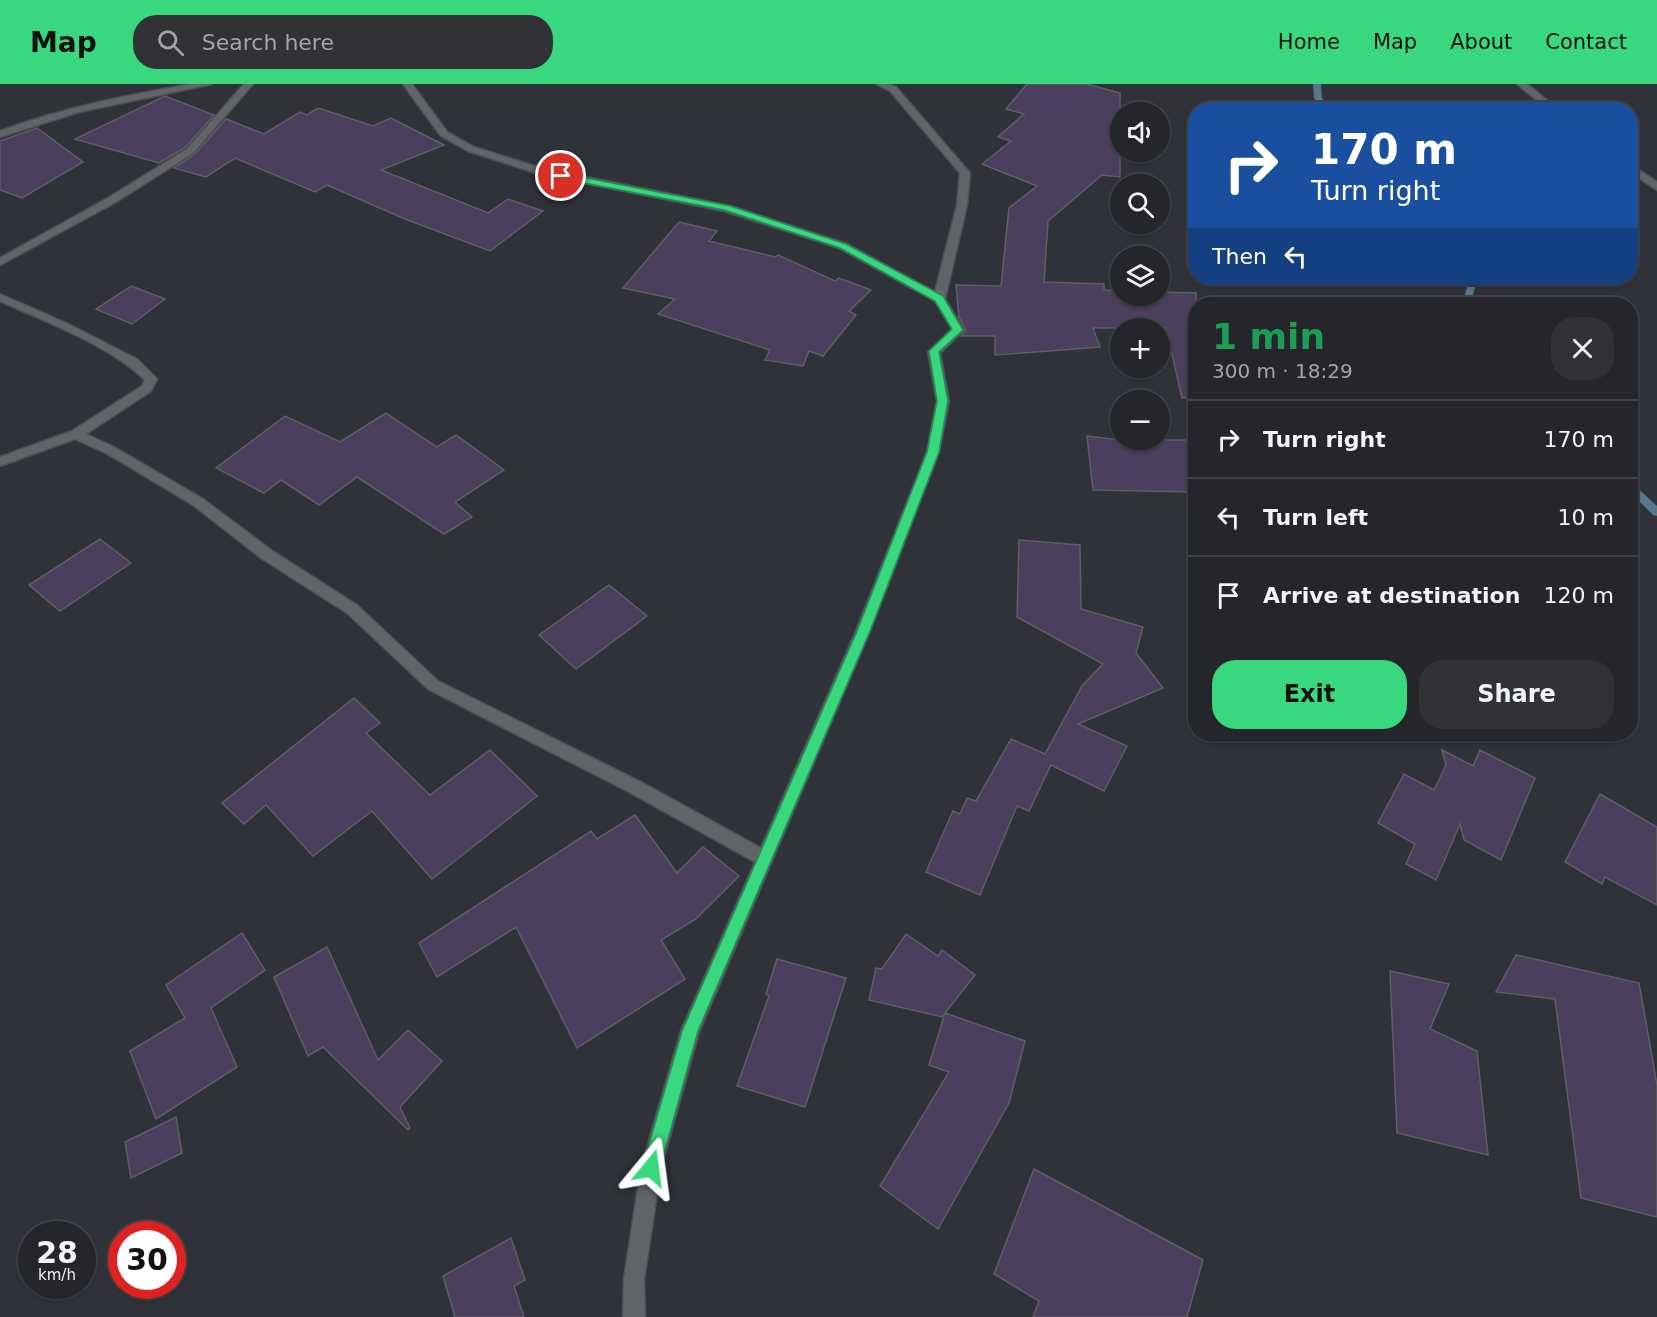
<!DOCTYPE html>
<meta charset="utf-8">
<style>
:root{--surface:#24262b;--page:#303237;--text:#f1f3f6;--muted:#a3a5a9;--line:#414347;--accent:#39d87f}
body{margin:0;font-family:"DejaVu Sans",sans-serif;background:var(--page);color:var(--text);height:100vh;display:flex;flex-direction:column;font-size:22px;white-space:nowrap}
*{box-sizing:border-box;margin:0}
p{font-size:20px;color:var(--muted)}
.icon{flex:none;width:33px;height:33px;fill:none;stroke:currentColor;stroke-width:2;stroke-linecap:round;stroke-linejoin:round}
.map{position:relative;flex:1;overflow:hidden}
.details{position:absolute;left:1188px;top:213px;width:450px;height:444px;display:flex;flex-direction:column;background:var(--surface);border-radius:24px;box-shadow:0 2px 4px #0004,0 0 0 2px var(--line)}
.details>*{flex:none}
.banner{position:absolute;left:1188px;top:18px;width:450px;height:183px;border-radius:24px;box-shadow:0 2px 4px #0004,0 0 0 2px var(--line);background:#1a4fa0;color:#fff;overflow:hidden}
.tools{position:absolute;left:1110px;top:18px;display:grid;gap:12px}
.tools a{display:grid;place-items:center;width:60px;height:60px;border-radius:50%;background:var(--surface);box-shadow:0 2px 4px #0004,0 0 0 2px var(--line);font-size:30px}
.speed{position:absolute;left:18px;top:1137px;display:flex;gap:12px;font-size:30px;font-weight:700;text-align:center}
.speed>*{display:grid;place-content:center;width:78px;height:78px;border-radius:50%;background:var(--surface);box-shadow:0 2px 4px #0004,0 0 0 2px var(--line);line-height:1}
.speed small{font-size:15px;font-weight:400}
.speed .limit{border:9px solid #d22;background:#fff;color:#111}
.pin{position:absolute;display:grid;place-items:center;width:51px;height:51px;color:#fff;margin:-26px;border:3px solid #fff;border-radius:50%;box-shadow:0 2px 6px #0007}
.me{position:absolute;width:66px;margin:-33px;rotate:16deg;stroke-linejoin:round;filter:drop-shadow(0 0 4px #0008)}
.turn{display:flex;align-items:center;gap:21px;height:126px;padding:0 24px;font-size:27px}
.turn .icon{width:78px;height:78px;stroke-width:2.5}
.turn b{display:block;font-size:42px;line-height:51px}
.then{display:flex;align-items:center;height:57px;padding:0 24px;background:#0003;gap:12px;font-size:22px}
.round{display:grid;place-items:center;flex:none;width:63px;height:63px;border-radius:24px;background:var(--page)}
.summary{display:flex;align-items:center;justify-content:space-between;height:102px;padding:0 24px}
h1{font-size:36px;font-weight:800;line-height:45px;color:#1e9e55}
.primary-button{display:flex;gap:12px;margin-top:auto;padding:12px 24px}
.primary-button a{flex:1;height:69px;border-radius:24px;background:var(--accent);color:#111;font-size:24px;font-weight:800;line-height:69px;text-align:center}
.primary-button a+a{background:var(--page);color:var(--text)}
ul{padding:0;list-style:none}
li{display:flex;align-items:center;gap:18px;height:78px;padding:0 24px;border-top:2px solid var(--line)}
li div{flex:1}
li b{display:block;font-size:22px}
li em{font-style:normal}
header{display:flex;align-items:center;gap:36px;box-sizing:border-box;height:84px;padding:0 30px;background:var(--accent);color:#111}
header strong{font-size:28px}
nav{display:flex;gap:33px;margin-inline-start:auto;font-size:21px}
.search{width:420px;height:54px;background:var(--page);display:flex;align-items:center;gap:15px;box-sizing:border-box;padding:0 21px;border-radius:24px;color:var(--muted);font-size:22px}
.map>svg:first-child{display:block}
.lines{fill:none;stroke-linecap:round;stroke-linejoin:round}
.stream{fill:#53798a;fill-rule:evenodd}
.building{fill:#4a3f5c;stroke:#615e66;stroke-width:1.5}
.minor-casing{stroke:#4d4f56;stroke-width:3}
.minor{fill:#626567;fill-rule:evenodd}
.route{fill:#39d87f;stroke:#258c53;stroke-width:1.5}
</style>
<header>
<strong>Map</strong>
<div class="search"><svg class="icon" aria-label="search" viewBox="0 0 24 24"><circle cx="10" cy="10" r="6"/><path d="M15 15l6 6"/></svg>Search here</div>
<nav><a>Home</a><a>Map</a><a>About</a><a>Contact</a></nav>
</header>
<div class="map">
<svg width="1657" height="1233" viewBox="0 0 1657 1233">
<rect width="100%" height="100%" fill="#303239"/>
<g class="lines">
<g class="stream">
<path d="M1313 0H1321L1322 14 1330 26H1323L1314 14Z"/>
<path d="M1470 194H1478L1470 220H1462Z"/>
<path d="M1630 397 1657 422V432L1653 431 1630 408Z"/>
</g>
</g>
<g class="building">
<path d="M1027 0H1087L1120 9V93L1102 91 1048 137 1044 198 1104 200V206L1120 207V212H1160V208L1196 209V313L1182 314 1166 244H1093L1100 263 995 271V252H961L966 246 959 233 956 201 1001 202 1009 124 1037 102 982 80 1011 57 998 53 1024 30 1006 25Z"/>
<path d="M165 12 214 31 186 63 159 79 75 55Z"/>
<path d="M318 24 373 42 391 34 444 61 381 86 488 129 508 115 543 127 490 167 405 135 327 101 315 108 235 74 206 93 174 84 195 70 226 35 264 50 300 28 307 31Z"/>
<path d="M37 44 83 78 22 114 0 106V57Z"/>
<path d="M679 138 717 147 709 157 775 173 778 171 835 197 839 194 871 206 849 227 856 231 823 272 809 267 803 282 765 276 770 266 658 230 675 215 623 204Z"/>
<path d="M131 202 165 215 132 240 96 225Z"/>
<path d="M386 329 437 363 456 351 504 386 455 418 472 433 444 450 357 393 319 421 281 396 264 409 216 384 285 332 340 358Z"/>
<path d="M1087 352 1120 356H1196V408L1093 406Z"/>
<path d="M100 455 131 479 60 527 29 501Z"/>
<path d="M1019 456 1080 461 1081 525 1143 543 1136 569 1163 604 1078 640 1127 662 1104 707 1051 681 1029 727 1017 722 980 811 926 788 953 727 960 730 967 714 976 717 1011 655 1045 670 1082 602 1103 580 1017 533Z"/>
<path d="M609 501 647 532 576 585 539 551Z"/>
<path d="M354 614 380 639 366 649 430 711 490 666 537 712 432 795 372 727 313 772 266 721 244 740 222 719Z"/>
<path d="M1442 666 1473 682 1480 666 1535 694 1501 776 1464 756 1460 740 1436 796 1406 780 1415 760 1378 739 1404 690 1434 706 1446 681Z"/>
<path d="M1600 710 1657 743V821L1605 793 1602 800 1565 778Z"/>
<path d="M635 731 677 789 703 763 739 792 696 835 661 856 685 895 577 964 516 843 437 893 419 859 591 747 597 755Z"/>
<path d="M242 849 265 886 211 924 237 983 156 1035 130 967 185 934 166 901Z"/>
<path d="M906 850 938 872 942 866 975 891 942 933 869 916 876 884 882 885Z"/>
<path d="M327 863 378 976 408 946 442 977 400 1023 410 1044 408 1046 323 963 308 972 274 893Z"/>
<path d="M1516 871 1639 899 1657 1001V1133L1581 1114 1555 915 1496 908Z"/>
<path d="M777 875 846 894 805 1023 737 1002 769 912 766 910Z"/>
<path d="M1390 887 1449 900 1430 945 1477 967 1488 1071 1397 1049Z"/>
<path d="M945 929 1025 957 1009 1019 938 1145 880 1102 949 988 929 981Z"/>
<path d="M176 1033 182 1069 131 1094 125 1058Z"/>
<path d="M1034 1085 1203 1176 1187 1233H1033L1039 1217 994 1190Z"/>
<path d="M511 1154 525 1196 514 1202 524 1233H455L443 1192Z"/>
</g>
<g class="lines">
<g class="minor-casing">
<g id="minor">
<path d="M192 0H212L79 28 0 53V47C63 24 127 11 192 0Z"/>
<path d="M244 0H253L193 69 116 118 0 181V174L108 114 187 65Z"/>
<path d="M403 0H412L447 48 474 63 541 84 730 122 847 160 935 208 957 121 960 89 890 7 876 0H888L896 3 970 89 967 121 945 215 964 246 940 269 949 317 939 368 870 547 699 948 661 1084 644 1195 645 1233H623L624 1195 641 1084 681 947 755 778 629 708 428 605 347 529 261 474 193 421 106 369 75 355 0 382V373L72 347 142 302 145 296C109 261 46 238 0 217V210L66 239 137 275 157 295 151 307 86 350 114 363 203 415 271 466 357 521 438 597 641 698 761 764 856 547 927 368 937 317 928 268 952 245 935 217 839 164 724 127 539 90 468 67 441 52Z"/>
<path d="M1517 0H1527L1559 26H1549Z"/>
<path d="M1630 80 1657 98V106L1630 88Z"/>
</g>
</g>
<use href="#minor" class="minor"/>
</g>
<path class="route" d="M561 89 730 122 846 160 943 212 963 246 939 268 948 317 939 368 870 547 698 947 660 1084 657 1090 651 1093 645 1090 642 1084 682 947 857 547 927 368 937 317 929 267 952 245 935 217 840 164 724 126 558 94 557 92Z"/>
</svg>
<div class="tools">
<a><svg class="icon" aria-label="sound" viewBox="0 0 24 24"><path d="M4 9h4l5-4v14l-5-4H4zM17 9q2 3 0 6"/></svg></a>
<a><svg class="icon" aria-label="search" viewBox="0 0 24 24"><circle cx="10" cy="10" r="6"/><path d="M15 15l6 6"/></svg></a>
<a><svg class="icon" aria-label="layers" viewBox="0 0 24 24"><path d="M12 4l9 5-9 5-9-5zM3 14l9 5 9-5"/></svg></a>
<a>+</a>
<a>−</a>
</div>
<div class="speed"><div>28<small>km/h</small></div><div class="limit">30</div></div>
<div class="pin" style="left:561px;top:92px;background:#d93025"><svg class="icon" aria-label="arrive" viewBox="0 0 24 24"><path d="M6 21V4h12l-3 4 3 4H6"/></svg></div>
<svg class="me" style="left:651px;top:1084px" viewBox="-20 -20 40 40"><path d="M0-17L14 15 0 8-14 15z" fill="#39d87f" stroke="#fff" stroke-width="4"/></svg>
<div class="banner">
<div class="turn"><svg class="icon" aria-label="right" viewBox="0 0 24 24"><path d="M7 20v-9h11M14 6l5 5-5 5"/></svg><div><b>170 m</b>Turn right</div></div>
<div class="then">Then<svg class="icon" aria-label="left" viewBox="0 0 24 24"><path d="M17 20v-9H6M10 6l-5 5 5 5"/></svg></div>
</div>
<section class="details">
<div class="summary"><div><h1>1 min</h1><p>300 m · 18:29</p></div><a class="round"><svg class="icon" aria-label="close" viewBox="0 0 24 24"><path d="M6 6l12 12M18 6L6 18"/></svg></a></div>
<ul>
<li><svg class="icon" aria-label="right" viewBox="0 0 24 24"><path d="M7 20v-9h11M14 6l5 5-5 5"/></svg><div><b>Turn right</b></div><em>170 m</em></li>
<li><svg class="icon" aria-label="left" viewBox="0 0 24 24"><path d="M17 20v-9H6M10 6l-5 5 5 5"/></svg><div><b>Turn left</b></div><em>10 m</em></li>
<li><svg class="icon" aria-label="arrive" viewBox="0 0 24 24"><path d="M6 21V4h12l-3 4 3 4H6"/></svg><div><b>Arrive at destination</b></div><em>120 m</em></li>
</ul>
<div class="primary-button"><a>Exit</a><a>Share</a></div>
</section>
</div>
